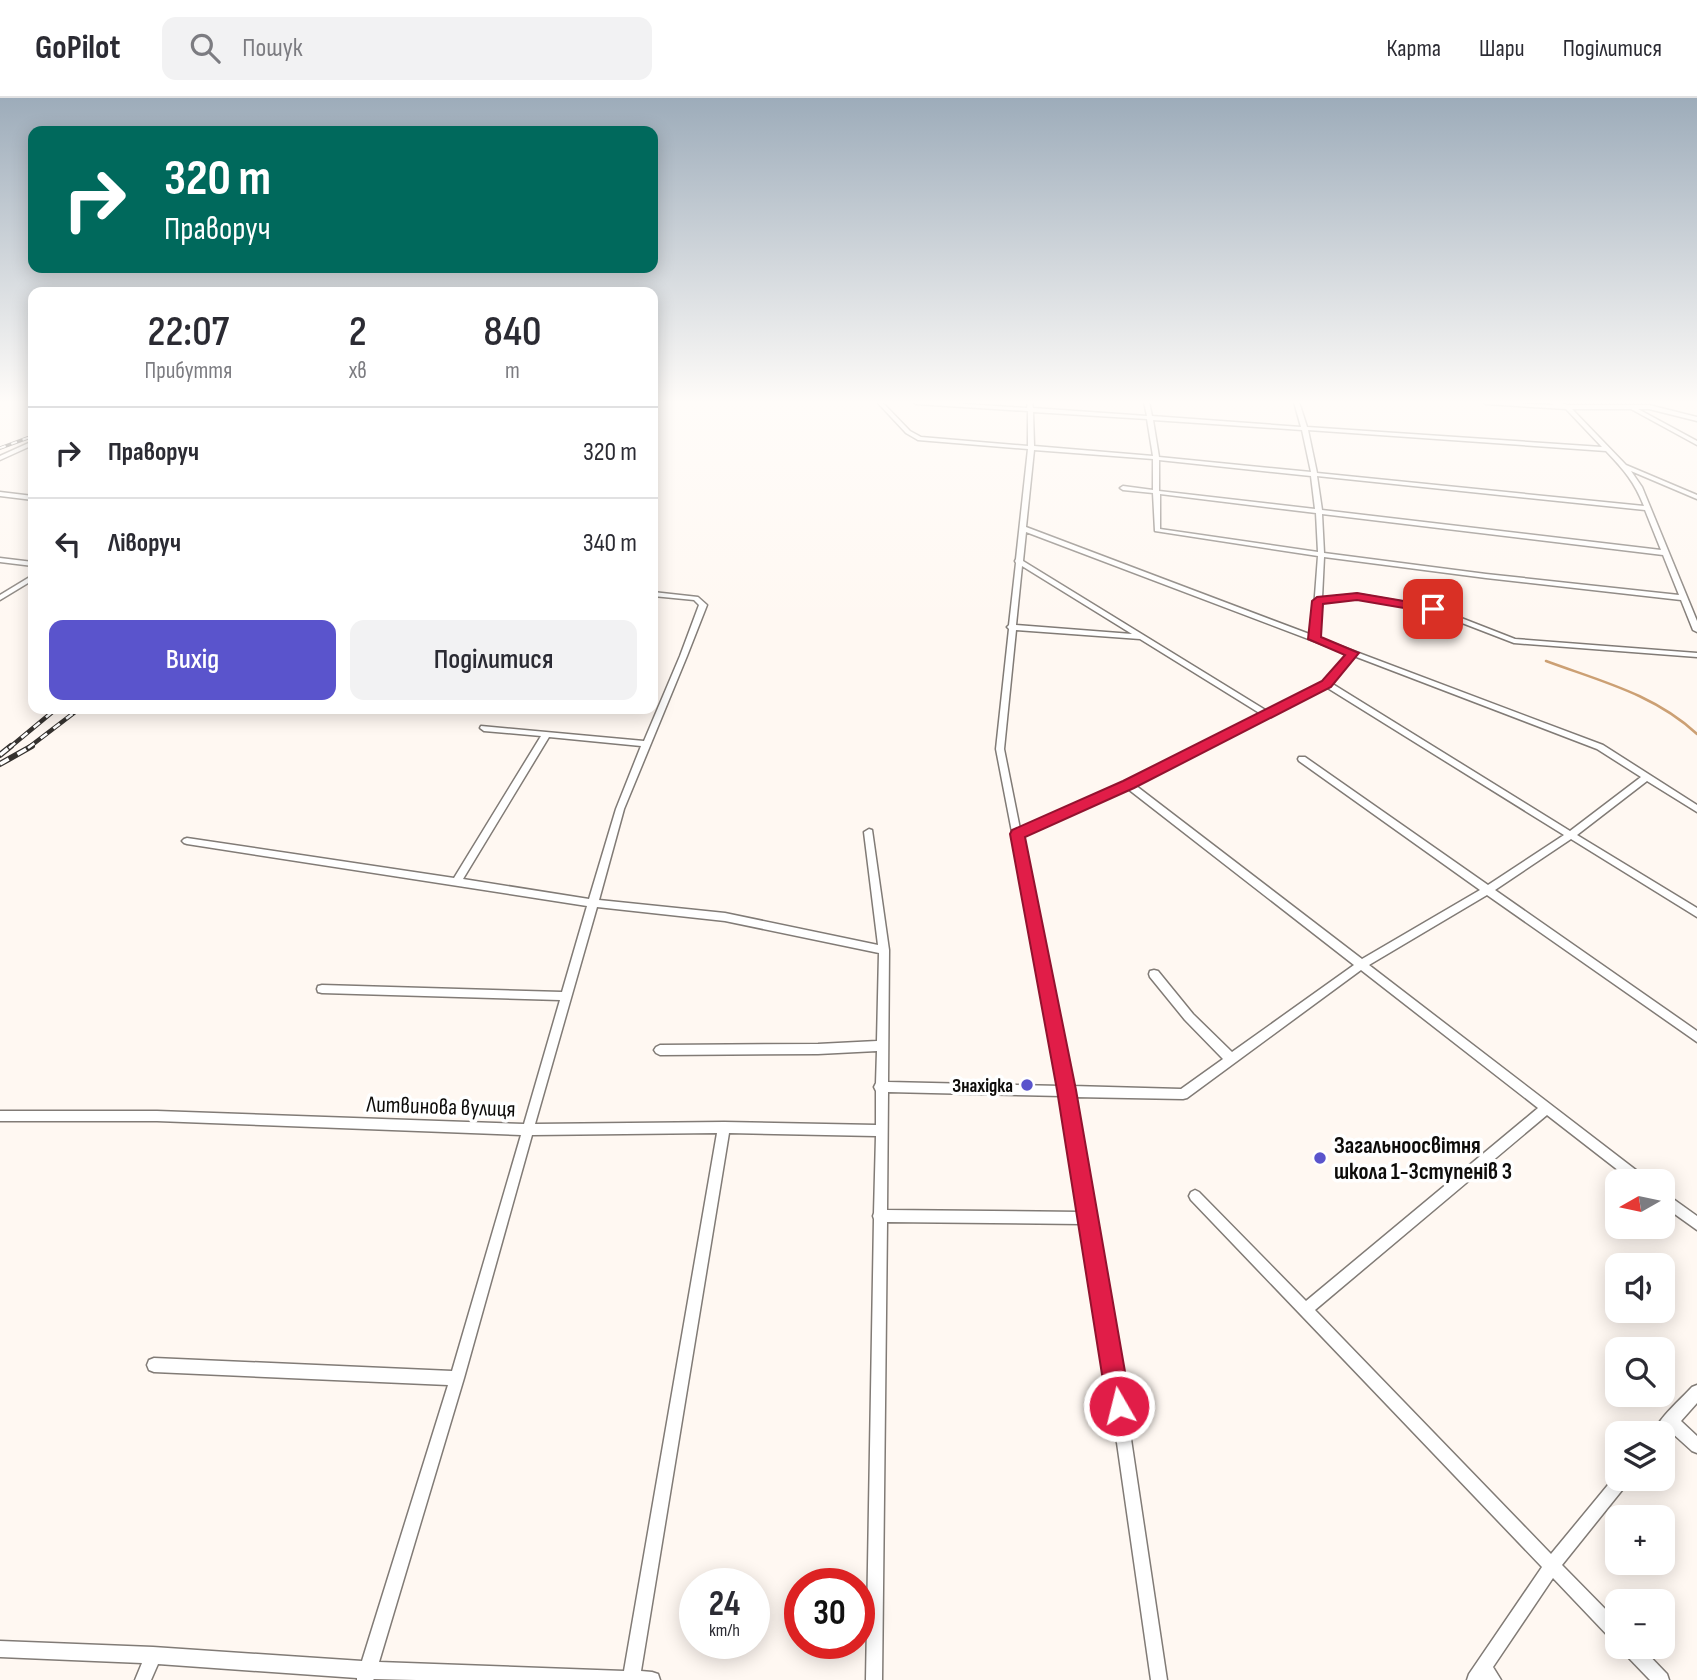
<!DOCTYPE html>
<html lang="uk">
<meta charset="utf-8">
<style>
:root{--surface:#fff;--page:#f2f2f3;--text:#2b2b33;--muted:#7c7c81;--line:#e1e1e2;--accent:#5a54cc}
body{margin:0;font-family:"Sofia Sans Condensed",sans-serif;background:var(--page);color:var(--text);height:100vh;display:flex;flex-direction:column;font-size:26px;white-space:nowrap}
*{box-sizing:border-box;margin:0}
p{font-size:23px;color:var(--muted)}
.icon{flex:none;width:38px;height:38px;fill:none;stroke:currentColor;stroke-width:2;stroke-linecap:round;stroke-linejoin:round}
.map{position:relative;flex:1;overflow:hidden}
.details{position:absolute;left:28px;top:189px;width:630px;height:427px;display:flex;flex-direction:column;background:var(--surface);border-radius:14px;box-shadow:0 4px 18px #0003}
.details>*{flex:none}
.hud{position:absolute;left:28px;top:28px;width:630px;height:147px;border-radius:14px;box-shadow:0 4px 18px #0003;background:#00695c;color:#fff;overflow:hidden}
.needle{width:46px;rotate:261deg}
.buttons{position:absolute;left:1605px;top:1071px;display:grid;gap:14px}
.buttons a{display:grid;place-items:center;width:70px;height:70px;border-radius:14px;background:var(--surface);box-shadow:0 4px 18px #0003;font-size:35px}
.speed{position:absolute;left:679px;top:1470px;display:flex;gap:14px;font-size:35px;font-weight:700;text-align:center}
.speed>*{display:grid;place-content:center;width:91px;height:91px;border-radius:50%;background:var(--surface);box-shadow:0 4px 18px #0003;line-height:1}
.speed small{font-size:18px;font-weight:400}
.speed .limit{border:10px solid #d22;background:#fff;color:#111}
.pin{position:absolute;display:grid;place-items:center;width:60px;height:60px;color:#fff;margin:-30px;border-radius:14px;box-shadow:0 4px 10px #0006}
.me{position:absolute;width:77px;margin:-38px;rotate:352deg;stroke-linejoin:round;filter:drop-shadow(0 0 5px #0008)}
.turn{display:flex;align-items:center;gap:24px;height:147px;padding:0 21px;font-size:32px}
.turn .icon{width:91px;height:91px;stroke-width:2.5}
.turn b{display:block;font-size:49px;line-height:60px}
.eta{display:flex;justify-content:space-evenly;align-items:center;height:119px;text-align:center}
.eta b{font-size:42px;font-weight:600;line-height:49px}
.button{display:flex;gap:14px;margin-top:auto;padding:14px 21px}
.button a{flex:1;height:80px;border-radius:14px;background:var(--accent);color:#fff;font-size:28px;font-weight:600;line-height:80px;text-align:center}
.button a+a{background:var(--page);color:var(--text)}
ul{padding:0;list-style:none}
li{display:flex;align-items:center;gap:21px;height:91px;padding:0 21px;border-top:2px solid var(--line)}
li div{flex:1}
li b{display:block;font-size:26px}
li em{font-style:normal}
header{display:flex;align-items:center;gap:42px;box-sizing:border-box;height:98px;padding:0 35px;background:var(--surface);border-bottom:2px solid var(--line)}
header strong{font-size:33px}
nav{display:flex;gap:38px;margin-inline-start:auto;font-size:24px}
.search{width:490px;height:63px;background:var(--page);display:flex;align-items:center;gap:18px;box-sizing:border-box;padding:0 24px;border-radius:14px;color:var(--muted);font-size:26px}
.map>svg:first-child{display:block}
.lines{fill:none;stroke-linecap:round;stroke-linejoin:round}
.stream{stroke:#cca074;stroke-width:2.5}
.street-casing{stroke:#817b76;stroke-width:3}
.street{fill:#fff;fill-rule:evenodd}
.rail-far2-casing{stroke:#35322f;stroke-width:3.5}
.rail-far1-casing{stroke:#35322f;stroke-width:4.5}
.rail-casing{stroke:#35322f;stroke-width:6}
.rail-far2{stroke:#fff;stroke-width:2;stroke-dasharray:6;stroke-linecap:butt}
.rail-far1{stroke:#fff;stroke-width:2.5;stroke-dasharray:8;stroke-linecap:butt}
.rail{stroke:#fff;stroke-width:3.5;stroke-dasharray:10;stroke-linecap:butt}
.route{fill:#e11d48;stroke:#92132f;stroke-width:2}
.poi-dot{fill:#5a54cc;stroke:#fff;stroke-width:2.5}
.labels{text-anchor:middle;stroke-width:7;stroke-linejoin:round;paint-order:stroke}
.poi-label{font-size:19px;font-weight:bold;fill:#0e0c0a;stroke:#fff;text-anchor:end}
.near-street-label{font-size:23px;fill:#0e0c0a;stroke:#fff}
.near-poi-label{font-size:23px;font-weight:bold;fill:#0e0c0a;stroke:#fff;text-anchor:start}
</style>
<header>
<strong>GoPilot</strong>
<div class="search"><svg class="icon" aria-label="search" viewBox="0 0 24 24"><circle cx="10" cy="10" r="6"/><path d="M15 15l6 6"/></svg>Пошук</div>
<nav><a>Карта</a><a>Шари</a><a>Поділитися</a></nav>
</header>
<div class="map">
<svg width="1697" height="1582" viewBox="0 0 1697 1582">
<rect width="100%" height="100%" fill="#fff8f2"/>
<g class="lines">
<path class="stream" d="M1546 563C1600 583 1654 596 1697 636"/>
<g class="street-casing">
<g id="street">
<path d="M877 304H882L910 333 921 339 1028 348V313L916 306 913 304H935L1027 310 1028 304H1032L1033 310 1147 318 1144 304H1149L1152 318 1301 329 1294 304H1299L1307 329 1602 349 1566 311 1486 306 1483 304 1554 307 1548 304H1556L1568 307H1649L1697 319V323L1649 311H1638L1697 343V347L1631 311H1572L1626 367 1697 397V401L1631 373 1642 389 1697 523V534L1693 532 1681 502 1486 480 1324 459 1322 500 1357 496 1433 509 1515 541 1697 555V559L1514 545 1431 513 1357 500 1322 505 1319 540 1603 647 1697 707V714L1647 683 1577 737 1697 810V819L1571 741 1495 792 1697 933V944L1487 797 1369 867 1645 1079 1647 1083H1632L1547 1017 1315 1212 1551 1456 1617 1376V1381H1629L1627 1386 1562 1467 1617 1523V1543L1611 1541 1553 1480 1493 1569 1501 1582H1467L1469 1576 1542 1469 1191 1102 1189 1098 1191 1094 1195 1092 1199 1094 1306 1203 1538 1010 1361 872 1187 1000 1183 1001 1074 999 1118 1254 1167 1582H1151L1104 1254 1083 1126 887 1124 882 1582H866L874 1121 873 1118 874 1115 876 1038 729 1035 641 1573 652 1574 658 1576 660 1582H416L374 1581 373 1582H357V1580L158 1566 151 1582H135L142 1565 0 1559V1543L153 1549 362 1563 448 1287 154 1274 149 1272 147 1267 149 1262 154 1260 452 1273 521 1037 157 1023H0V1013H157L524 1026 560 902 322 895 318 894 317 891 318 888 322 887 562 894 587 808 187 746 184 745 182 743 184 741 187 740 454 780 541 638 484 633 480 630 481 628 644 643 680 558 699 507 694 502 653 498V494L698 499 707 507 687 558 624 711 599 802 725 815 878 847 864 734 869 731 872 732 889 852 888 984 1061 988 996 651 1009 531 1007 529 1009 527 1016 465 1015 463 1016 461 1028 351 918 342 906 335ZM1033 314 1147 321 1153 358 1034 348ZM1153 322 1302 332 1311 374 1159 359ZM1308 332 1606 353C1624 372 1634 383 1644 408L1317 375ZM1034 352 1153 361V392L1123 388 1120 390 1123 392 1153 395 1155 433 1318 458 1312 537 1026 429ZM1159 362 1311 378 1315 411 1159 393ZM1317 378 1645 412 1661 452 1322 412ZM1160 396 1316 415 1318 454 1160 431ZM1322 416 1663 457 1679 497 1486 476 1324 455ZM1026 434 1348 556 1323 584 1267 613 1023 463ZM1022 468 1132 536 1016 527ZM1016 532 1140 541 1261 616 1126 685 1020 731 1004 651ZM1354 558 1597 651 1641 679 1570 733 1331 585ZM1326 589 1564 737 1488 787 1305 659H1299L1298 661 1299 663 1480 792 1362 861 1135 687ZM549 639 641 648 616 711 589 801 463 781ZM1128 691 1354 867 1232 954 1193 916 1158 873 1154 872 1150 873 1149 876 1150 879 1185 922 1223 961 1181 991 1072 988 1022 738ZM597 809 725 823 879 855 877 943 818 946 660 947 656 949 654 952 656 955 660 957 818 956 877 953 876 985 874 989 876 993V1027L724 1024 535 1026ZM888 994 1062 998 1081 1114 887 1112ZM717 1035 624 1573 379 1564 464 1280 532 1037Z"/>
<path d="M33 343V347L0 362V358Z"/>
<path d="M0 394 33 398V402L0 398Z"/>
<path d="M0 460 33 464V468L0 464Z"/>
<path d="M33 477V482L0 502V497Z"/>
<path d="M1662 1093 1697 1118V1132L1662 1107Z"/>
<path d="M1697 1287V1305L1681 1323 1697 1338V1355L1692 1353 1671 1334 1662 1341V1335H1653C1660 1319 1680 1302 1692 1289Z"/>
<path d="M1622 1549H1641L1667 1576 1669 1582H1650L1624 1555Z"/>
</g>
</g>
<use href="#street" class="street"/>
<g class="rail-far2-casing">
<path id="rail-far2" d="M0 350 33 338"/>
</g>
<g class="rail-far1-casing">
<g id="rail-far1">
<path d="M9 650 56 611"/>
<path d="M28 650 79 611"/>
</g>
</g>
<g class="rail-casing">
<g id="rail">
<path d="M0 657 11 648"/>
<path d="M0 666 32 648"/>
</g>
</g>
<use href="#rail-far2" class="rail-far2"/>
<use href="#rail-far1" class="rail-far1"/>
<use href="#rail" class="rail"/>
</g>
<linearGradient id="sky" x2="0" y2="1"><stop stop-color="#9dacba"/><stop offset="0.58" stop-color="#fffcf9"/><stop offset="1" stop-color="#fffcf9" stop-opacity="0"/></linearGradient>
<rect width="1697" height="525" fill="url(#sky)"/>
<path class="route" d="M1357 495 1433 508 1439 511 1433 515 1357 502 1323 506 1321 539 1359 555 1331 589 1134 690 1025 739 1076 992 1131 1308 1127 1317 1119 1320 1111 1317 1107 1308 1057 992 1010 736 1012 732 1123 683 1322 583 1345 557 1308 541 1312 503 1317 499Z"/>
<g class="poi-dot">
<circle cx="1027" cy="987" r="7"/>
<circle cx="1320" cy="1060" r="7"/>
</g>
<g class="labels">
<g class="poi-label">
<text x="1013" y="994">Знахідка</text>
</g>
<g class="near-street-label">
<text transform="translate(441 1008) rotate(2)" y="8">Литвинова вулиця</text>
</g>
<g class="near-poi-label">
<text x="1334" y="1055">Загальноосвiтня<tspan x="1334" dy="26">школа 1-3ступенiв 3</tspan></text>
</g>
</g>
</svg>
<div class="buttons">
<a><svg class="needle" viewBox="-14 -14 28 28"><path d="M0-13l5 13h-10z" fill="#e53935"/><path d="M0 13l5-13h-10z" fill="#7c7c81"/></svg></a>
<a><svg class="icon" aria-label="sound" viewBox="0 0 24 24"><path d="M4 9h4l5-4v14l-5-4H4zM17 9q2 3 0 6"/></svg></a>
<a><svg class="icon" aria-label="search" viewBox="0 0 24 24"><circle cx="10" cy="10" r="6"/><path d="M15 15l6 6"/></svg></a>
<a><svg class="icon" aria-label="layers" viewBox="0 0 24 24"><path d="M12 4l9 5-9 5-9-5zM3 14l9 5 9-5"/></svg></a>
<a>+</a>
<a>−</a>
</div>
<div class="speed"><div>24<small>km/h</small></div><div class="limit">30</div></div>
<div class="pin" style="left:1433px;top:511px;background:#d93025"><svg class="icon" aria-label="arrive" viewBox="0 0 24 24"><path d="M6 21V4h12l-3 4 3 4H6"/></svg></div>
<svg class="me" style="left:1119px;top:1308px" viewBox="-20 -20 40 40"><circle r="17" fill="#e11d48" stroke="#fff" stroke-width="3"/><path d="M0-11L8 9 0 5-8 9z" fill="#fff"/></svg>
<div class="hud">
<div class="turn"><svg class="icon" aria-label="right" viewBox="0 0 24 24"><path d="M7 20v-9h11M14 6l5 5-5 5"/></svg><div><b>320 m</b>Праворуч</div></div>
</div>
<section class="details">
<div class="eta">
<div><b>22:07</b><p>Прибуття</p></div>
<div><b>2</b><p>хв</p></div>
<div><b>840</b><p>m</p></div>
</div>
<ul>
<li><svg class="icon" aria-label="right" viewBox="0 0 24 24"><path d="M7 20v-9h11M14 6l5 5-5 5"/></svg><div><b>Праворуч</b></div><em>320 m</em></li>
<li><svg class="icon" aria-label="left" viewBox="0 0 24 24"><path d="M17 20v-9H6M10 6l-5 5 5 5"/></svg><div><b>Ліворуч</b></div><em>340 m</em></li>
</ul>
<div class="button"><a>Вихід</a><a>Поділитися</a></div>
</section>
</div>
